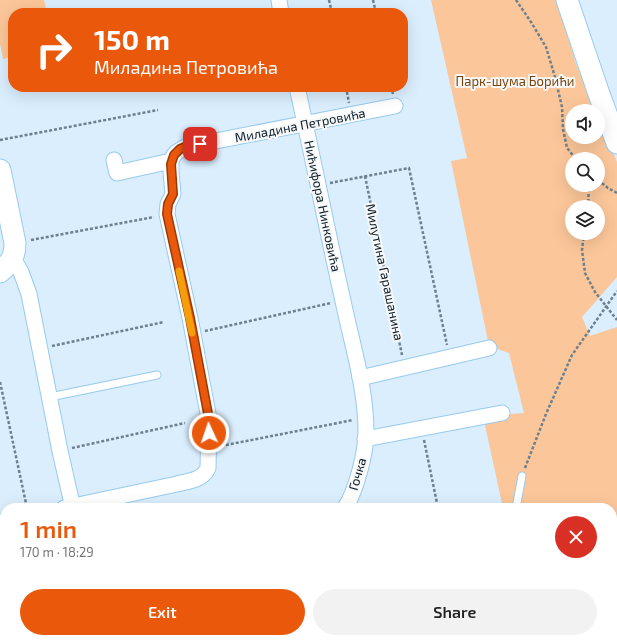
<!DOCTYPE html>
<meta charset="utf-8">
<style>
:root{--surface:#fff;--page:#f2f2f2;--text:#222;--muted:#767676;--accent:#ea580c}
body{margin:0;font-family:"Exo 2",sans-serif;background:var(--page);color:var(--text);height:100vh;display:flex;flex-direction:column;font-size:15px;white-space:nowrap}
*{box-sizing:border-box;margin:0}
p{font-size:13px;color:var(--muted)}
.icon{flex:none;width:22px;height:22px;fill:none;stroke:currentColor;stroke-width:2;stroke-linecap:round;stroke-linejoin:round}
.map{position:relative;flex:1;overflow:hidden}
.drawer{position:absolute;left:0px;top:503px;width:617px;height:140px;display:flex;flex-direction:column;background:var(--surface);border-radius:16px 16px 0 0;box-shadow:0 4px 16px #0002}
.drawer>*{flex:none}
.top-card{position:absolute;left:8px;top:8px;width:400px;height:84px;border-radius:16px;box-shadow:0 4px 16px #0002;background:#ea580c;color:#fff;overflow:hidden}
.controls{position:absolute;left:565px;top:104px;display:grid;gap:8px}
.controls a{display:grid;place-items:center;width:40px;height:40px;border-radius:50%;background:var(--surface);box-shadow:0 4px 16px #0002;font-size:20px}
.pin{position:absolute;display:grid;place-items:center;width:34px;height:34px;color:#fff;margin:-17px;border-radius:8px;box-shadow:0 2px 6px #0006}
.me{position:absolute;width:44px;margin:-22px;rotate:357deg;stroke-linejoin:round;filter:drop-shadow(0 0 3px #0008)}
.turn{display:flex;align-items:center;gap:14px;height:84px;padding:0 20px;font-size:18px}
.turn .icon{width:52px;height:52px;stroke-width:2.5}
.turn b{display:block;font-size:28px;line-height:34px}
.round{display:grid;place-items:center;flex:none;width:42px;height:42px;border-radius:21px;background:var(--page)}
.summary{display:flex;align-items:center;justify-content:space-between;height:68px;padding:0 20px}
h1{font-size:24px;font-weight:600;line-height:30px;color:var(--accent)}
.cta{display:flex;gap:8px;margin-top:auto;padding:8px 20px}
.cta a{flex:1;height:46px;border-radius:24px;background:var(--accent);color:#fff;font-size:16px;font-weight:600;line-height:46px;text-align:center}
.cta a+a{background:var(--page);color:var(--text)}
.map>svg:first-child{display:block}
.green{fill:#fbc699;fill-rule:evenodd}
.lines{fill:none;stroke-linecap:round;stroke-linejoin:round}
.lane-casing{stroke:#98caef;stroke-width:9}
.street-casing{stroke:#98caef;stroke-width:17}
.secondary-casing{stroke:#98caef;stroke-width:23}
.path{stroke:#6c808e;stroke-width:2.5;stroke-dasharray:3 2;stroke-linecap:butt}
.lane{stroke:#fff;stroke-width:7}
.street{stroke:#fff;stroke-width:15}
.secondary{stroke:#fff;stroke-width:21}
.route-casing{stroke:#983908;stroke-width:10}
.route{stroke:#ea580c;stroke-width:7}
.slow{stroke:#f59e0b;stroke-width:7}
.labels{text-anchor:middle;stroke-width:4;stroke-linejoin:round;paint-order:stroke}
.park-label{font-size:13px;fill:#78450f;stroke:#f7f8f7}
.street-label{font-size:13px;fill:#0b1f2d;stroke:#f7f8f7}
</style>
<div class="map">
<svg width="617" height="643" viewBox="0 0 617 643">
<rect width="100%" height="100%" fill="#daeefd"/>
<g class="green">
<path d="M0 0H44L47 13H13V57L3 59 0 44Z"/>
<path d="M431 0H557L576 64 596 111H572V137H598V117L617 162V277L582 317 590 336 617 327V643H468L470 638H612V508H503L483 416 524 413 509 353 489 346 451 161 467 158ZM572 159H598V185H572ZM572 207H598V233H572Z"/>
</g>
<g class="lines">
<g class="lane-casing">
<g id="lane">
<path d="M50 397 157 375"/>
<path d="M516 508 522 476"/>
</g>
</g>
<g class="street-casing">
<g id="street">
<path d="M279 0 281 13"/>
<path d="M297 87C313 158 327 230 343 301 352 344 366 388 366 432 366 453 356 491 345 508"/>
<path d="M114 160 117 173 171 161"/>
<path d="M13 258 21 272 29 294 60 451 73 508"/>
<path d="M360 378 489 348"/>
<path d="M365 439 502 413"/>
<path d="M64 508 177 484C189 481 203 480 208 468L209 419 190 318 167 214 168 204 173 194 171 172V161L174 155 177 152 185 147 395 106"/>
<path d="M0 522 5 521"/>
<path d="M237 638 238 643"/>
<path d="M34 643 57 638"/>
<path d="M459 643 460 638"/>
</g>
</g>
<g class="secondary-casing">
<g id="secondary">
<path d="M567 0 599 94 617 143"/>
<path d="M0 170 15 243C15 258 10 263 0 272"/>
</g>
</g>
<g class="path">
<path d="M329 0 332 13"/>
<path d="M373 0 376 13"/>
<path d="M516 0 531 22 546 47 555 77 562 107 563 129 567 148 576 159"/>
<path d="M346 87 349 103"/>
<path d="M391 87 393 94"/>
<path d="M0 140 158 110"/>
<path d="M365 176 402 355"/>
<path d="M598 180 608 188 617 193"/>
<path d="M330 183 409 168 447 345"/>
<path d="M588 207 589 185"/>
<path d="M584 233 582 250 585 273 595 292 617 320"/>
<path d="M31 240 154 217"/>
<path d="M205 331 331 303"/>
<path d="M52 346 164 322"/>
<path d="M0 382 27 508"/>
<path d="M424 440 438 508"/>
<path d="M221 446 353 420"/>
<path d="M72 448 185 423"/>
<path d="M525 468 546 414 572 355 617 291"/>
<path d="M0 583 5 605"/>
<path d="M12 638 13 643"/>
<path d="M74 638 75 643"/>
<path d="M127 638 128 643"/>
<path d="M181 638 182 643"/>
<path d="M294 638 295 643"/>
<path d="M347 638 349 643"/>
<path d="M402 638 403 643"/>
</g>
<use href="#lane" class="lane"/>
<use href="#street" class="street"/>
<use href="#secondary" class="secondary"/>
</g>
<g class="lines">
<g class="route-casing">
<path id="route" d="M200 144 185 147 180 149 174 155 171 164 173 194 168 204 167 214 190 318 209 419V433"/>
</g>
<use href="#route" class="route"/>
<path class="slow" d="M179 271 192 333"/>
</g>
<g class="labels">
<g class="park-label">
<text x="515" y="86">Парк-шума Борићи</text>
</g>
<g class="street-label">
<text transform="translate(300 125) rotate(-11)" y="5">Миладина Петровића</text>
<text transform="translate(323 206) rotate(78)" y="5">Нићифора Нинковића</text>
<text transform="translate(385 272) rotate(78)" y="5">Милутина Гарашанина</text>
<text transform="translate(357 474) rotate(-74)" y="5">Гочка</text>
</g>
</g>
</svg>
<div class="controls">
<a><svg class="icon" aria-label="sound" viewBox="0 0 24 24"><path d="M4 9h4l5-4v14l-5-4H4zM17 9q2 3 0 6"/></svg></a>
<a><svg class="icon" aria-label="search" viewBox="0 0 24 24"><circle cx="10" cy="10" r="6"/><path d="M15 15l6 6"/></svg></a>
<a><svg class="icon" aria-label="layers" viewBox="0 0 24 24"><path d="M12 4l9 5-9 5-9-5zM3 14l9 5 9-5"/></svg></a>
</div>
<div class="pin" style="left:200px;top:144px;background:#d93025"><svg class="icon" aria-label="arrive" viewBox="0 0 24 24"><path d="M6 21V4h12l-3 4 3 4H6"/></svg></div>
<svg class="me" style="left:209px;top:433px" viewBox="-20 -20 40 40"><circle r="17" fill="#ea580c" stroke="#fff" stroke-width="3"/><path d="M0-11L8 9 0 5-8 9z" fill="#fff"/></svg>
<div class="top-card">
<div class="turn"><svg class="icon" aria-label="right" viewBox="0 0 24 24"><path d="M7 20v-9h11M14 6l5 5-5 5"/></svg><div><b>150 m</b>Миладина Петровића</div></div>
</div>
<section class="drawer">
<div class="summary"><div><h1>1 min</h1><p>170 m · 18:29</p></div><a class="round" style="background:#d93025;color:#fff"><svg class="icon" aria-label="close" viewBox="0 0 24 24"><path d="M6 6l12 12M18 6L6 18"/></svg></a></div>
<div class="cta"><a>Exit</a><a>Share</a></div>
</section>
</div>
